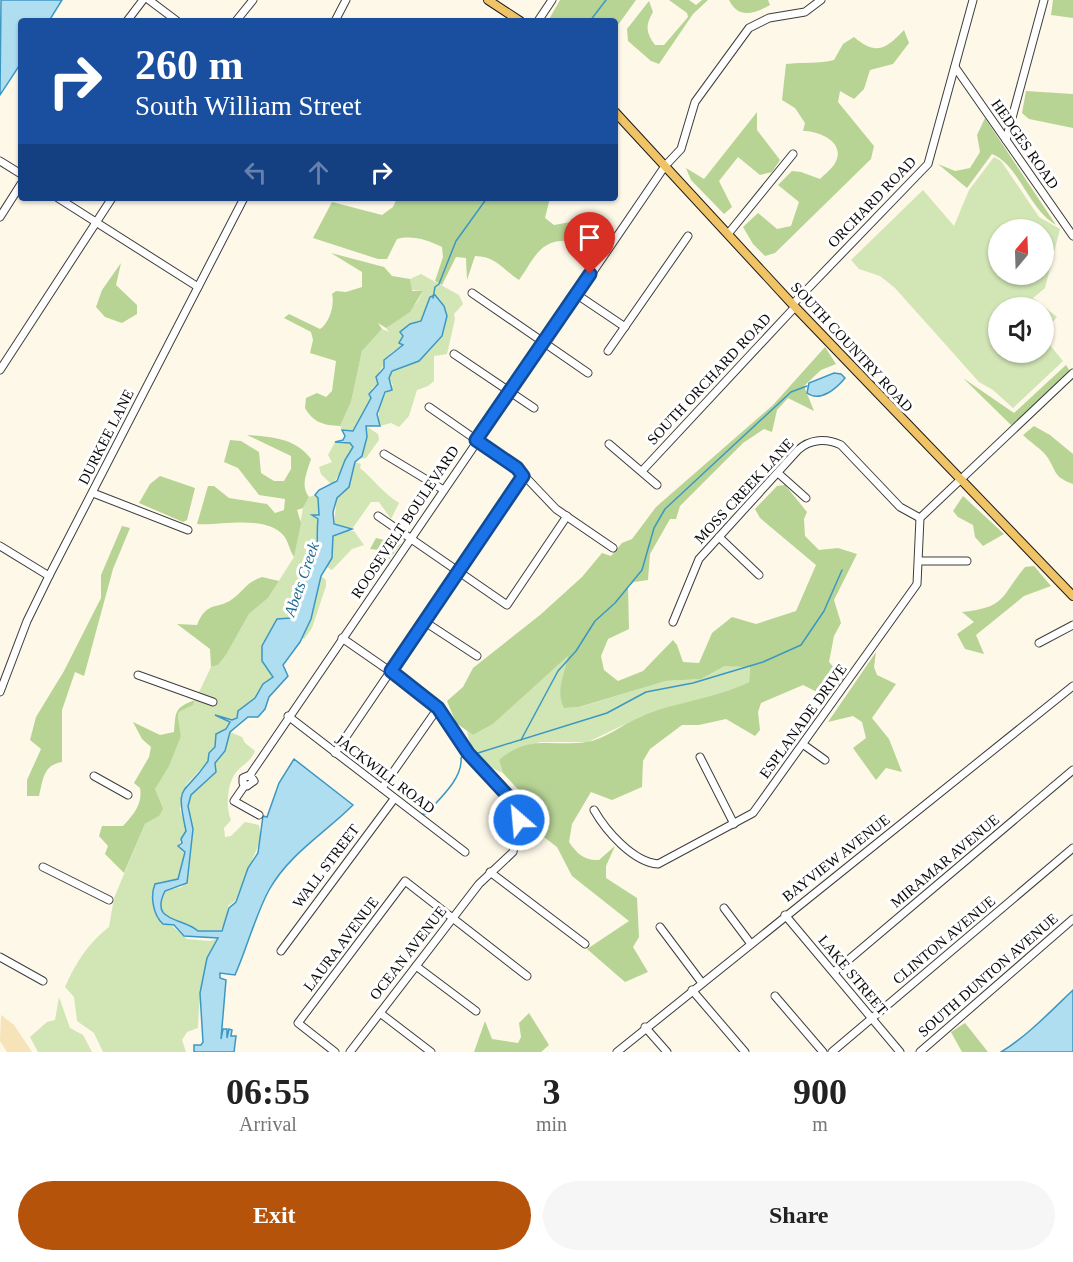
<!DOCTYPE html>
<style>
:root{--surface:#fff;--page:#f6f6f6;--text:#222;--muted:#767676;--accent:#b45309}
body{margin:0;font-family:"Times New Roman",serif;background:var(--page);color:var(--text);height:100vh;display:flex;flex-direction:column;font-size:22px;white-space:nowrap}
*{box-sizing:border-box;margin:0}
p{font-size:20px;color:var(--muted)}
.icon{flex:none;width:33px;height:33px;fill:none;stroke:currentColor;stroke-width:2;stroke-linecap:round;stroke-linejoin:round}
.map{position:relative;height:1052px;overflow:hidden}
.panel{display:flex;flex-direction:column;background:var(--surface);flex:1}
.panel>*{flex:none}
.banner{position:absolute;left:18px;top:18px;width:600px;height:183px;border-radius:6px;box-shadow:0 2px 4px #0004;background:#1a4fa0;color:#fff;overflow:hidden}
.needle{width:39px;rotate:19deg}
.tools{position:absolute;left:988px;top:219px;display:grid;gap:12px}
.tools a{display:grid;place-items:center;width:66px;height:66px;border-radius:50%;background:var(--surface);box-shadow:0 2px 4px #0004;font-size:30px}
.pin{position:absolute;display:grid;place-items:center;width:51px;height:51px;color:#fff;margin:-62px -26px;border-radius:50% 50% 50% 0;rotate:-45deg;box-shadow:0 0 6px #0007}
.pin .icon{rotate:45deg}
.me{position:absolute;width:66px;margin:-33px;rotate:333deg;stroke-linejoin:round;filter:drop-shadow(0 0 4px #0008)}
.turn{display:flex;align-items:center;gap:21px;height:126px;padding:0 18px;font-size:27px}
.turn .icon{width:78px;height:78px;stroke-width:2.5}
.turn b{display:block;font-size:42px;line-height:51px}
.lanes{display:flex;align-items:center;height:57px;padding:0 18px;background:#0003;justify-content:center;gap:30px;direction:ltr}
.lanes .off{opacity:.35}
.eta{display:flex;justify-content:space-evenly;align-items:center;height:102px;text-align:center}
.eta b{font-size:36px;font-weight:700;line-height:42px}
.action{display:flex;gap:12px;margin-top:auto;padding:12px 18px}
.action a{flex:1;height:69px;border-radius:36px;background:var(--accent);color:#fff;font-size:24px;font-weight:700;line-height:69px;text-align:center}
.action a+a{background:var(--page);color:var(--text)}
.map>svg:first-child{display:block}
.green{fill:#d1e5b5;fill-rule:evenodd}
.forest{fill:#b7d495}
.sand{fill:#f6e3b7}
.water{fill:#b0def1;stroke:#3c98c3;stroke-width:1.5}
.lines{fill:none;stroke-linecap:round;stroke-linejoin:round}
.stream{stroke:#3c98c3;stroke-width:1.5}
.minor-casing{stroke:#3d3d3d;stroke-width:9}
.major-casing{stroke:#1b1b1b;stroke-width:10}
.minor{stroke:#fff;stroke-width:7}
.major{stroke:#f0c366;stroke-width:8}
.route-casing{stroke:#114b97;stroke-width:15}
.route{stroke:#1a73e8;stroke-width:10}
.labels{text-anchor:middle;stroke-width:6;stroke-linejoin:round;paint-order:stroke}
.street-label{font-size:15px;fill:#0a0a0a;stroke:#fff}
.water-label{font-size:16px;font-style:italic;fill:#1d6892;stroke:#fff}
</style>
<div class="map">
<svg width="1073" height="1052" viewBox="0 0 1073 1052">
<rect width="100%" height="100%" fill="#fef8e8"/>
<g class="green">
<path d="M994 157 1001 161 1039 217 1060 229 1045 288 1033 298 1057 317 1044 332V308H999V352H1044V338L1063 361 1013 408 993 390 979 382 895 288 880 276 859 269 851 260 923 190 954 226 969 190ZM999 230H1044V274H999Z"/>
<path d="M421 274 459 295 463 304 454 314 455 319 447 354 434 356V381L428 386 417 390 409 416 399 427 391 423 380 426C376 412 381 395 393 385L389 378 403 345 391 353 379 372 378 384 372 388 371 398 353 431 342 430 340 426 351 402 362 351 382 329 389 332 386 328C401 315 415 311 423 291L411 290 410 279Z"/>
<path d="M366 426 378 434 379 440 366 458 359 459 362 456Z"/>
<path d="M335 442 350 443 353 447C349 456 336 483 329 487L330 483 321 474 319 467 332 462 328 455Z"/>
<path d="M355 462 361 464 360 468C373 479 384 494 399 503L391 519 379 502H371L352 529 334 524 337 497 349 487Z"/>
<path d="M315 495 318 497 319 515H313L318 519C314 547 324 564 298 585L301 591 295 615 291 618 277 619 263 643 264 665 273 677 263 684 256 698 239 711 237 717 232 720 222 717 231 722 226 729 216 734 215 748 208 761 186 785 180 809 186 831 178 846 185 851 178 879 159 882 152 898 156 915 163 924 172 926 187 939 210 941 219 938C202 964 199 998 198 1028L187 1032 182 1040 186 1052H103L94 1033 77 1021 74 997 65 987C75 964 88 943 109 927L114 898 145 824 159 816 155 789 181 736 178 717 179 712 193 705 211 667 218 665 226 655 249 614 268 598 294 557 303 508 309 497Z"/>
<path d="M348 531H354L364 545 352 549 332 570 327 567 332 558 333 535Z"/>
<path d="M321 576 326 580V586L312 628 304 639 302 638 311 619Z"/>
<path d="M569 655 565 708 580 707 666 681 701 679 725 666H750L749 682 725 694 642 716 588 742H540L499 760 503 773C483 765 471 753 467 731L473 735 493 724Z"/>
<path d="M230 732 242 737 245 743 255 751C251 760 246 763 239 769 227 780 225 806 231 820L224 828 225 837 231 836 245 822 259 825 261 839 235 901 228 906 227 918 221 930 198 931C183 917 149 923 165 891L182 887 188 877 193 829 188 806 191 795 215 772V763L225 751Z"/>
<path d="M59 997 70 1028 83 1035 92 1052H38L30 1037 47 1022 55 1020Z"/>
</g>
<g class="forest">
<path d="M560 0H636L615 29V21H548Z"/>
<path d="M669 0H689L696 5 702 0H708L693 14 659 64 651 61 628 41 627 29 649 1 653 12C645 25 646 33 655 45H664L688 17 687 13Z"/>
<path d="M729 0H768L770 5C754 14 738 19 729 0Z"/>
<path d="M1053 0H1073V18L1051 15Z"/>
<path d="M904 30 909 43 893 64 870 70 864 89 854 99 840 91 838 102 874 146 871 159 775 253 765 256 753 244 743 227 758 213 777 229 791 226 799 202 778 185 792 171 801 172 820 179C824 175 830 170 834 165 848 143 820 131 803 131L805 123 795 108 782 100 786 64C802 62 819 64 834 60L843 44 854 37C876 56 886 49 904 30Z"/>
<path d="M1026 91 1073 94V128L1029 119 1022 113Z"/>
<path d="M757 112V130L780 160 772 172 760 175 738 157 719 181 732 207 724 214 691 180 686 168 704 179Z"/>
<path d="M985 118 1056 225C1027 207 1020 166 992 154L967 188 938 164 955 171 970 168 980 152 977 135Z"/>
<path d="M397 198H550L545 218 554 225 571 222 581 232 572 241C540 238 536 256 519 280 503 270 496 256 475 256L467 280 466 258 456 257 442 285 435 281 443 257 442 247C427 240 413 235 397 239L387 259H378L313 238 332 202 382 215 393 207Z"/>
<path d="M331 253 384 267 392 276 410 279 412 291H423L410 312 386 328 378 323 382 329 362 351 351 402 340 426C323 425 314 423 305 408L306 398 317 393 326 397 332 391 336 361 310 353 313 340 311 332 284 318 289 314 320 329C329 323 335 305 332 294L336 291 346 292 362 287V272Z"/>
<path d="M121 263 116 285 137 305V314L122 323 105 317 96 307 102 290Z"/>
<path d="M825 347 836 364 821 370 804 386 814 411 788 398 777 410 772 432 764 429 743 443 680 506 676 519H670L650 554 648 580 634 582 628 587 629 629 608 639 601 656 604 670 618 681 643 671 673 640 677 645 683 662 699 663 712 633 732 617 756 624 796 611 816 565 760 518 755 509 777 486 785 485 807 512 804 519 805 536 819 550 838 548 857 554 834 600 841 623 834 636 829 662 844 679 827 697 803 685 761 703 758 712 760 730 755 736 726 719 699 725H682L650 749 643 761 642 787 612 800 591 792 572 824 569 842C577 854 585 861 599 860L615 846 606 866V878L637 898 639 937 633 947 648 972 625 982 587 949 629 921 572 876 557 847 540 834 535 808 503 773 499 760C529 734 552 747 586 742 604 740 623 724 640 717 676 701 713 700 749 682L750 667 725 666 701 679 666 681 579 707 564 708C555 690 565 674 568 656L493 724 473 735 456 723 447 701 463 687 473 668 540 615 582 577 602 553 611 556 622 543 632 539 656 507 773 405Z"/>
<path d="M1066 365 1070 371 1064 378 1016 423 1011 425 963 378 1014 413Z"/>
<path d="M1034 426 1050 435 1073 454V484C1054 477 1057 473 1048 458 1043 450 1030 442 1023 435Z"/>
<path d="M247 435C273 437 295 438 311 459 307 472 300 486 309 497L303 508 297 510 301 523 294 557C290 551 288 541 284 536 266 514 220 526 197 524L208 486H214L229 498 267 504 275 513 284 510 285 499 259 495 238 468 224 462 230 440 241 441 259 452 261 473 274 481H284L291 469V456Z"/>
<path d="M160 476 195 488 187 520 183 522 139 503 150 484Z"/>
<path d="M963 496 1004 534 983 546 975 537 973 525 958 517 953 511Z"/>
<path d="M122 526 130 528 113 569 84 676 75 672 62 710V762C43 765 43 780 39 796H27V780L41 749 30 740 36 717 64 671 101 598V575Z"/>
<path d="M376 538 401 544 387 562 379 550 370 549Z"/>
<path d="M1034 566 1051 586 1024 596 976 635 984 654 965 649 957 634 974 622 962 612C1007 607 1000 597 1025 567Z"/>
<path d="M262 577 279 581 268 598 249 614 226 655 218 665 211 667 210 649 177 624 197 625C207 599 219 611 235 597 247 587 246 583 262 577Z"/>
<path d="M876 652 874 667 877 675 896 684 872 718 889 739 902 772 886 768 876 780 853 748 866 738 862 722 853 716 828 722Z"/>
<path d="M195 700 193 705 179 712 178 717 181 736 169 766 155 789 163 809 159 816 145 824 124 873 105 854 108 846 99 836 102 826H123C133 815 143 804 140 788L134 783 149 757 151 747 142 739 133 722 160 735 174 732C176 711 174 708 195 700Z"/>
<path d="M529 1013 549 1045 541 1052H474L485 1021 492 1039 518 1043 521 1037 519 1023Z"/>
<path d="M965 1023 988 1052H962L951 1032Z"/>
</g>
<path class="sand" d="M1 1015 14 1025 32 1052H7L0 1041Z"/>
<g class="water">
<path d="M1 0H62L49 21H21V63L0 95Z"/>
<path d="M435 295 444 306 447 316 442 336 419 361 392 371 389 378 392 390 385 392 377 414 380 426H366L367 437 362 456 355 462 349 487 337 498 333 512 334 524 352 529 333 536 332 558 321 576 311 619 300 642 283 665 288 676 269 697 265 709 258 717H248L230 732 225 751 215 763 216 772 191 795 188 806 193 829 187 883 165 891C149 923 183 917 198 931H222L229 908 236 902 248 868 258 853 263 816 267 817 279 783 294 759 353 805C325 833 289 854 269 890 255 916 247 948 235 975L220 973V978L226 980 221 1039 223 1029H227V1038L229 1029 232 1030 231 1036H236L234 1052H194V1045H201L203 1042 200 993 207 958 218 938 184 936 174 925 163 924C153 915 150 896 155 884L178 879 185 852 178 846 182 843 181 839 186 831C175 781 183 798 208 761L209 753 215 747 216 734 226 729 230 722 215 715 232 720 237 718 238 711 255 698 263 684 273 677 262 661V646L277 619 291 618 295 615 301 592 298 585C324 565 315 546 318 519L312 515H319L318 498 315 495 319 490 337 481 345 460 353 447 350 443 335 442 343 440 345 436 342 430 353 431 371 398 369 394 378 384 376 377 384 368V360L403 345 399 343 403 336 400 332 410 324 421 321 430 297Z"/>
<path d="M834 373 841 374 845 378C837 388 820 403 807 393L809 383Z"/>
<path d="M1073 990V1052H1001C1026 1037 1051 1011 1073 990Z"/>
</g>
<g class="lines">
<g class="stream">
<path d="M590 21 606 0"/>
<path d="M433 298 435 287 439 284 456 241 487 198"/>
<path d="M521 740 558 671 576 651 595 621 615 603 642 570 654 528 665 509 791 392 807 386"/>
<path d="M478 753 607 713 646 692 693 683 763 662 801 645 824 611 842 570"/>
<path d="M420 814H426C438 800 463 779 461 758L465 755"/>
</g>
<g class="minor-casing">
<g id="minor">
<path d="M149 0 177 21"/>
<path d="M127 21 143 0"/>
<path d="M236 21 253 0"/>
<path d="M335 21 346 0"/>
<path d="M538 21 552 0"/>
<path d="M955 67 1073 236"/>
<path d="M1006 140 1044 0"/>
<path d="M0 161 21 174"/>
<path d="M58 198 198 287"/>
<path d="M0 217 21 184"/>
<path d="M728 234 793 154"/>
<path d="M472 293 588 373"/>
<path d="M576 294 625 327"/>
<path d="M793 304 928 164 973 0"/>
<path d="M608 351 688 236"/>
<path d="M454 354 534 408"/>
<path d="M0 370 112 198"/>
<path d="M429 407 517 468 556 509 613 548"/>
<path d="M609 444 657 485"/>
<path d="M384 454 442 489"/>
<path d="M642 471 795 307"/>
<path d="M778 473 806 498"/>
<path d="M93 493 188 530"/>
<path d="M378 516 507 605 567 516"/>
<path d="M719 537 759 575"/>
<path d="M0 546 49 576"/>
<path d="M920 561H967"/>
<path d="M425 622 477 656"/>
<path d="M673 622 699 559 798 450C810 439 826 438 841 445L900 507 920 518"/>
<path d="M342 638 430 699 468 753 507 795 519 820 513 852 479 884 350 1052"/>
<path d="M1039 643 1073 625"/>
<path d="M138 675 213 702"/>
<path d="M0 692 27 621 49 576 244 198"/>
<path d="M288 716 465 852"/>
<path d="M804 745 825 760"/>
<path d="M335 753 523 476"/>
<path d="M700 757 734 824"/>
<path d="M250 775 254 781 247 786 243 783V778L250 775 665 166 681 149 695 102 749 28 769 18 805 12 821 0"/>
<path d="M94 776 128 795"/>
<path d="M245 785 234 801 259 815"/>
<path d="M382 788 438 708"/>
<path d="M594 810C606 831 633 862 658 864L753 813 917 584 920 518 1073 373"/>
<path d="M43 867 109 900"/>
<path d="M490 872 585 944"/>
<path d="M724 908 751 944"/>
<path d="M785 915 900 1052"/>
<path d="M660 927 702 983"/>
<path d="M281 951 394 799"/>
<path d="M0 957 43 981"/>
<path d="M416 966 476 1011"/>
<path d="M834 972 1073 770"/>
<path d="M692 990 745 1052"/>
<path d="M775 996 823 1052"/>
<path d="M380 1013 431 1052"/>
<path d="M645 1027 667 1052"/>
<path d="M335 1052 298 1023 405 881 527 976"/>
<path d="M617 1052 1073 686"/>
<path d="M832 1052 1073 848"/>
<path d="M920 1052 1073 919"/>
</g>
</g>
<g class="major-casing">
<g id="major">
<path d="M488 0 520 21"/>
<path d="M615 112 795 307 1073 596"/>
</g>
</g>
<use href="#minor" class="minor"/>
<use href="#major" class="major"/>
</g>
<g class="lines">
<g class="route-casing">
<path id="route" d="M519 820 507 795 468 753 438 708 391 671 523 476 517 468 476 440 590 274"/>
</g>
<use href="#route" class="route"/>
</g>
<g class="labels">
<g class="street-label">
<text transform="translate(1025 144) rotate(55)" y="5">HEDGES ROAD</text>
<text transform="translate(872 202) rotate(-46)" y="5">ORCHARD ROAD</text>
<text transform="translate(852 347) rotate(47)" y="5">SOUTH COUNTRY ROAD</text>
<text transform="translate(709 379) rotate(-47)" y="5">SOUTH ORCHARD ROAD</text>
<text transform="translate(106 437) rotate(-63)" y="5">DURKEE LANE</text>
<text transform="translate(744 491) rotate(-47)" y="5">MOSS CREEK LANE</text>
<text transform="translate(405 522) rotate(-56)" y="5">ROOSEVELT BOULEVARD</text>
<text transform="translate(803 721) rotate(-54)" y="5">ESPLANADE DRIVE</text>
<text transform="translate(385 774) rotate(37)" y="5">JACKWILL ROAD</text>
<text transform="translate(836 858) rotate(-38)" y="5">BAYVIEW AVENUE</text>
<text transform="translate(945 861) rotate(-40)" y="5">MIRAMAR AVENUE</text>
<text transform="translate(326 866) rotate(-53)" y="5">WALL STREET</text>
<text transform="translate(944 940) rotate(-40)" y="5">CLINTON AVENUE</text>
<text transform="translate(341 944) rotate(-53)" y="5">LAURA AVENUE</text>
<text transform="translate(408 953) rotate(-52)" y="5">OCEAN AVENUE</text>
<text transform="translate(853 975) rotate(50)" y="5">LAKE STREET</text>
<text transform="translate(988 975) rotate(-41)" y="5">SOUTH DUNTON AVENUE</text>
</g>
<g class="water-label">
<text transform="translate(301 579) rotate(-71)" y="6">Abets Creek</text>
</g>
</g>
</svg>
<div class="tools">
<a><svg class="needle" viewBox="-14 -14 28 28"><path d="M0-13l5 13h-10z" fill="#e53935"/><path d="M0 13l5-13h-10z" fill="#767676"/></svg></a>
<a><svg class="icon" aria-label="sound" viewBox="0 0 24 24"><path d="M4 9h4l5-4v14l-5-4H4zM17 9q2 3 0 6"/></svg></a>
</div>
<div class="pin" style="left:590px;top:274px;background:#d93025"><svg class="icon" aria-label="arrive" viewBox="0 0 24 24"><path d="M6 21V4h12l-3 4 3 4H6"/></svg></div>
<svg class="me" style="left:519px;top:820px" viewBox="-20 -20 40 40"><circle r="17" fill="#1a73e8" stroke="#fff" stroke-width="3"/><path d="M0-11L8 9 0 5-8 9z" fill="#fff"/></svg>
<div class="banner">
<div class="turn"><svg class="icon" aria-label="right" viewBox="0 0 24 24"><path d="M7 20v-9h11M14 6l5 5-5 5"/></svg><div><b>260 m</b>South William Street</div></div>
<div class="lanes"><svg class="icon off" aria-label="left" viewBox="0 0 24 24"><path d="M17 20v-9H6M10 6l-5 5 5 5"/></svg><svg class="icon off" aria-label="ahead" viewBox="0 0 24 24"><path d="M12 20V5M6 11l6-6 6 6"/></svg><svg class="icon" aria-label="right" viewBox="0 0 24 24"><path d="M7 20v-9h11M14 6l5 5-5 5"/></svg></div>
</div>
</div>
<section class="panel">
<div class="eta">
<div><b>06:55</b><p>Arrival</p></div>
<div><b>3</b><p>min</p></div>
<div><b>900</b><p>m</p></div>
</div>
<div class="action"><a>Exit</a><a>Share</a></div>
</section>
